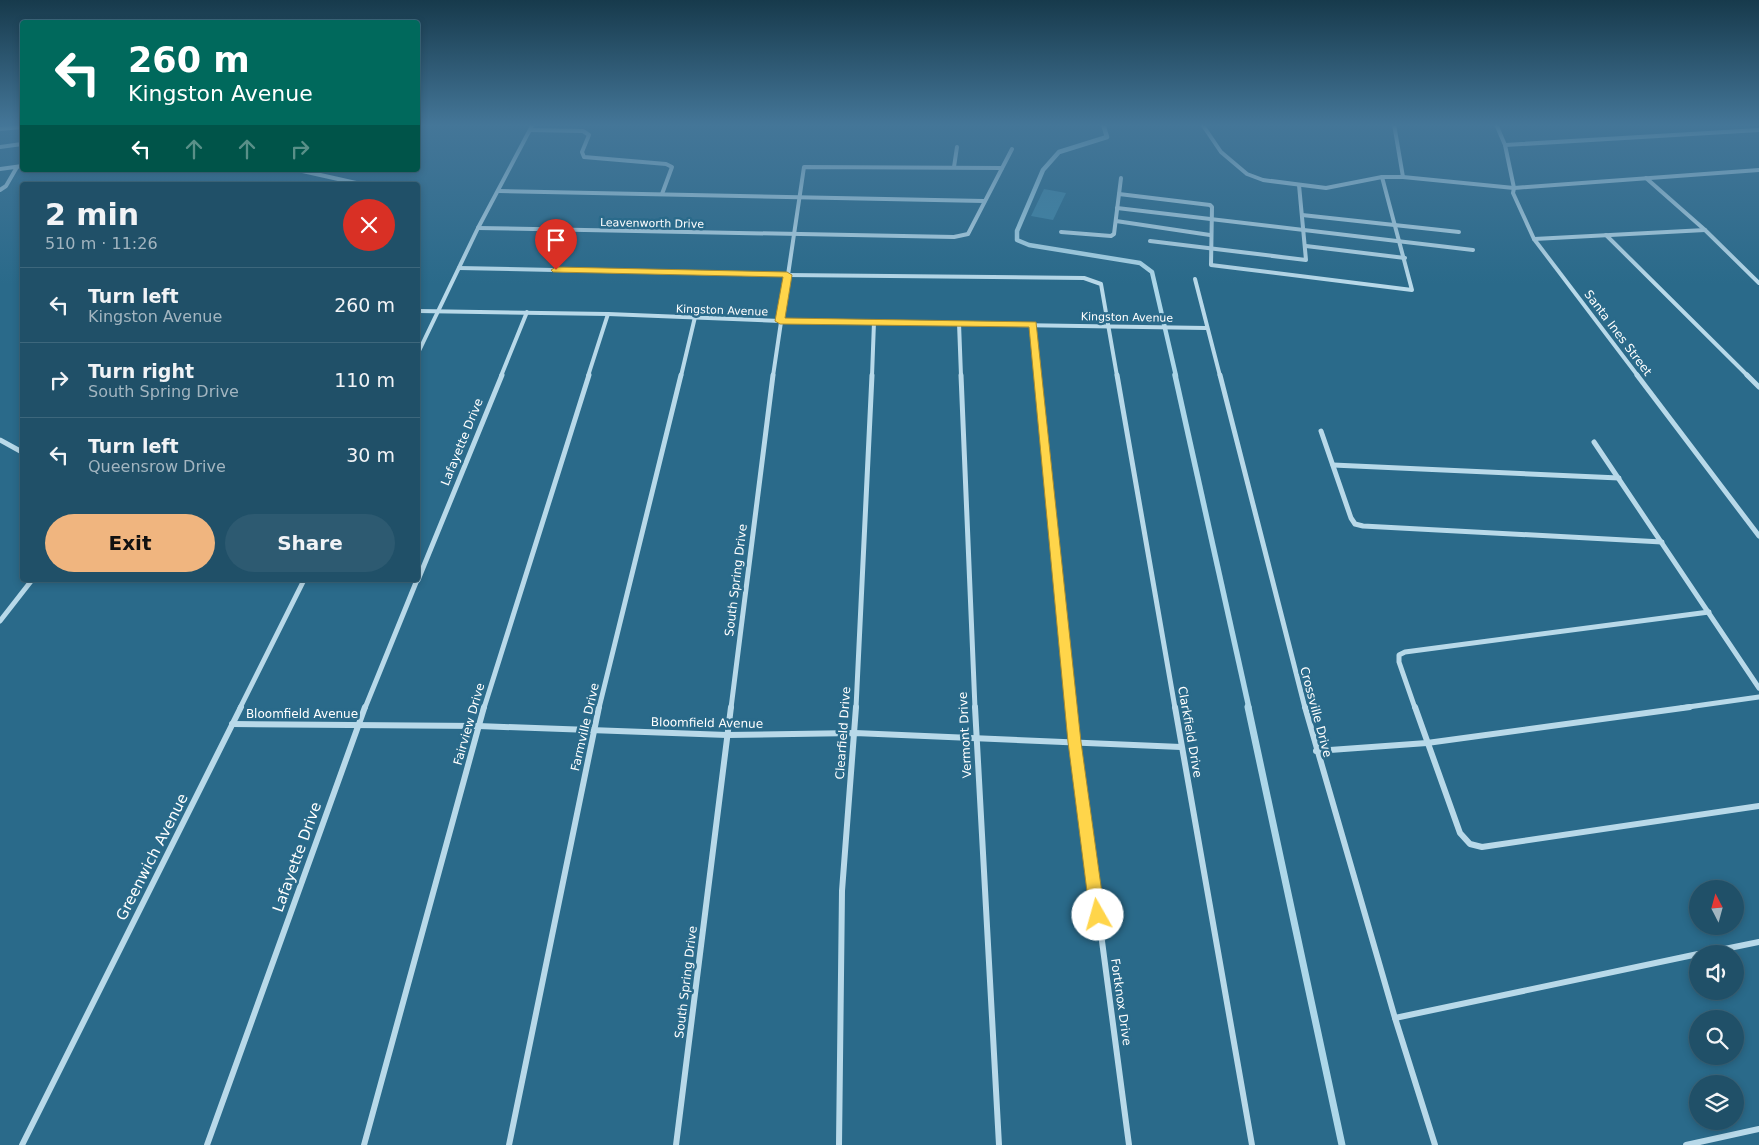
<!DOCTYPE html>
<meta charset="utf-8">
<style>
:root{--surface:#205068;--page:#2d5a71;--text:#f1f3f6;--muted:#a2b5c0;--line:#3d677c;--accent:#f0b57f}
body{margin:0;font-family:"DejaVu Sans",sans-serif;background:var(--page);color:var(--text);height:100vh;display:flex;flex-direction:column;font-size:19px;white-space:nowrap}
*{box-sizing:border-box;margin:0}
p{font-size:16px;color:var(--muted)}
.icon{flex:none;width:28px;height:28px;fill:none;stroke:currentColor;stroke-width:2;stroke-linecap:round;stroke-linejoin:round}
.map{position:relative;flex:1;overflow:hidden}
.sheet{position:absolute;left:20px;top:182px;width:400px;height:400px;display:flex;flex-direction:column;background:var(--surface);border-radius:5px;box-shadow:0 2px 8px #0003,0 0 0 1px var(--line)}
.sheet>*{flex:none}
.guide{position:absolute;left:20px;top:20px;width:400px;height:152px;border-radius:5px;box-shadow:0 2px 8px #0003,0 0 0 1px var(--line);background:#00695c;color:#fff;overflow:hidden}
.needle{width:32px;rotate:354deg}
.buttons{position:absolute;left:1689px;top:880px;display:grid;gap:10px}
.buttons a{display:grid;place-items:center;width:55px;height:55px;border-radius:50%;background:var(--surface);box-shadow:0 2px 8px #0003,0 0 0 1px var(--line);font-size:25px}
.pin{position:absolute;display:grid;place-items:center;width:42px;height:42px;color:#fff;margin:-51px -21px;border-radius:50% 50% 50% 0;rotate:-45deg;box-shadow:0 0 5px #0007}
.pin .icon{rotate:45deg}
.me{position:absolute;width:55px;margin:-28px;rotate:353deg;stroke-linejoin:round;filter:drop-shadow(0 0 4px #0008)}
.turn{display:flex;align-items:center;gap:18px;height:105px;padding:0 25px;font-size:22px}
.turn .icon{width:65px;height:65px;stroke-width:2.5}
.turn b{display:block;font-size:35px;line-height:42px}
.lanes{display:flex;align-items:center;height:48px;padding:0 25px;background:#0003;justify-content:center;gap:25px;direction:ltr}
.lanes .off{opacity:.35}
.round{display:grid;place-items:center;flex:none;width:52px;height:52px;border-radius:26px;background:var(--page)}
.summary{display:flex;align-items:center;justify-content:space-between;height:85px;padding:0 25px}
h1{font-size:30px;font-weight:700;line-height:38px}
.primary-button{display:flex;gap:10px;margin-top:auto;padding:10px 25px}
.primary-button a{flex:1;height:58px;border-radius:30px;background:var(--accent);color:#111;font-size:20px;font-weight:700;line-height:58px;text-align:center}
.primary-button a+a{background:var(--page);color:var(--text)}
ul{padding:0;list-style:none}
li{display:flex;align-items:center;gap:15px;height:75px;padding:0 25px;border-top:1px solid var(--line)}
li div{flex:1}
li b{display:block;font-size:19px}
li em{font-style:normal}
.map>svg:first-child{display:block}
.green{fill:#3f86a6}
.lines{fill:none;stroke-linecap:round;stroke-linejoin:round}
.stream-far2{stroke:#add7e9;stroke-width:4.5}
.stream-far1{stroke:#add7e9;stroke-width:5.5}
.stream{stroke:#add7e9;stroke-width:7}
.street-far2{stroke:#b8d9e9;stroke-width:4}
.street-far1{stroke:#b8d9e9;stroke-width:5}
.street{stroke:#b8d9e9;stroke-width:6}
.route{fill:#ffd54a;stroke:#a68a30}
.labels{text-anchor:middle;stroke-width:5;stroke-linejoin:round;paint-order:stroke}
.far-street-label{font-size:11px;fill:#fff;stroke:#2a6a8a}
.street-label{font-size:12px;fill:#fff;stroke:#2a6a8a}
.near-street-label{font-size:15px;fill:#fff;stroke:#2a6a8a}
</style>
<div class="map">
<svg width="1759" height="1145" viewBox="0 0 1759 1145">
<rect width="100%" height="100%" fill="#2a6a8a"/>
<path class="green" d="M1044 189 1066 193 1053 220 1031 216Z"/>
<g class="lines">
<path class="stream-far2" d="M1103 124 1107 137 1059 152 1043 170 1017 231V240L1029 245 1140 263 1152 272 1176 376"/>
<path class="stream-far1" d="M1175 375 1249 708"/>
<path class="stream" d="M1248 707 1342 1145"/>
<g class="street-far2">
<path d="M1202 124 1221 152 1247 174 1263 180 1326 188 1382 177H1403L1514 188 1759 170"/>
<path d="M1394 124 1403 177"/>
<path d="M1496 124 1505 145 1514 188 1513 193 1534 239 1638 376"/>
<path d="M0 129 22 127"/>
<path d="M530 130 583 131 589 135 582 152 584 157 666 164 672 167 662 194"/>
<path d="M1505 145 1759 130"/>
<path d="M0 147 22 144"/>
<path d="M954 167 957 147"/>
<path d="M0 169 22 166"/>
<path d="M298 170 365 185"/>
<path d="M1646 178 1705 230 1759 283"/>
<path d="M0 190 6 186 17 167"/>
<path d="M499 191 984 201"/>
<path d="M1119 194 1210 205 1212 207 1211 265 1412 290 1382 177"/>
<path d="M1117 208 1473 250"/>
<path d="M1302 215 1459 232"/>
<path d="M1116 221 1210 235"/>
<path d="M478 228 954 237 968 234 1012 149"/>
<path d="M1061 232 1111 236 1114 234 1121 178"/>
<path d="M1606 235 1748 376"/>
<path d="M1534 239 1705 230"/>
<path d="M1150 241 1306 260 1299 185"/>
<path d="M1306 246 1405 258"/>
<path d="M459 268 787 275 1084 278 1101 284 1117 376"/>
<path d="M1195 279 1220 376"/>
<path d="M418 311 608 314 780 321 1206 328"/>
<path d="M959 323 961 376"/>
<path d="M1033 324 1038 376"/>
<path d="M418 353 478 228 533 124"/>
<path d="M501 376 527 312"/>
<path d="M588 376 608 314"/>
<path d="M681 376 695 317"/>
<path d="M773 376 804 167 1002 168"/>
<path d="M872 376 874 322"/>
</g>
<g class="street-far1">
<path d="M961 375 975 708"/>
<path d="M1038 375 1072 708"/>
<path d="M1117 375 1175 708"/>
<path d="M1220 375 1305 708"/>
<path d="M1637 375 1759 536"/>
<path d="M1747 375 1759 387"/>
<path d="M1321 431 1351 518 1355 524 1363 526 1662 542"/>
<path d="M0 440 22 452"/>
<path d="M1594 442 1759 688"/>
<path d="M1333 465 1619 478"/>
<path d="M418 580 502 375"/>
<path d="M0 621 32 580"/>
<path d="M240 708 304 580"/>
<path d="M365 708 417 580"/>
<path d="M484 708 589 375"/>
<path d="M599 708 681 375"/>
<path d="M731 708 773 375"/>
<path d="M856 708 872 375"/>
<path d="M1415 708 1399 662V655L1405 652 1709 612"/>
<path d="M1681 708 1759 697"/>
</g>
<g class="street">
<path d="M975 707 999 1145"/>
<path d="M1071 707 1129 1145"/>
<path d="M1175 707 1252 1145"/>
<path d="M1305 707 1395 1018 1435 1145"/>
<path d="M1415 707 1460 833 1470 844 1482 847 1759 806"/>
<path d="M232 724 478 726 727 735 855 733 1181 747"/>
<path d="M1316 751 1427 743 1690 707"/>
<path d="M1700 954 1759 942"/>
<path d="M1395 1018 1698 954"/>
<path d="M22 1145 241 707"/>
<path d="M207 1145 365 707"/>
<path d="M364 1145 484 707"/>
<path d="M509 1145 599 707"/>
<path d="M676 1145 731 707"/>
<path d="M839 1145 842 891 856 707"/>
<path d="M1686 1145 1759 1129"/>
</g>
</g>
<linearGradient id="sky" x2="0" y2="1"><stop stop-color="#173a4c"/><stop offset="0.44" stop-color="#447698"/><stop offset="1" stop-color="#447698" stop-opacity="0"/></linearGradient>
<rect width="1759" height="284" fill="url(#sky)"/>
<path class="route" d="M556 267 787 272 792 275 785 318 1036 322 1081 742 1105 915 1103 920 1098 922 1092 920 1090 915 1068 742 1029 327 780 324 775 321 783 277 553 272 551 270Z"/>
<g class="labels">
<g class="far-street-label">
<text transform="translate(652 223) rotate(1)" y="4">Leavenworth Drive</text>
<text transform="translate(722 310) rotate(2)" y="4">Kingston Avenue</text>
<text transform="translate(1127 317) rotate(1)" y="4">Kingston Avenue</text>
</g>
<g class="street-label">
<text transform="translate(1618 333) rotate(53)" y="4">Santa Ines Street</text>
<text transform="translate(462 442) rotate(-68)" y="4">Lafayette Drive</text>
<text transform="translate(736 580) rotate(-83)" y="4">South Spring Drive</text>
<text transform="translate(1316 712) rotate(75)" y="4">Crossville Drive</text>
<text x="302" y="718">Bloomfield Avenue</text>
<text transform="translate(707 723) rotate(1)" y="4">Bloomfield Avenue</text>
<text transform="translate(469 724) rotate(-74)" y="4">Fairview Drive</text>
<text transform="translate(585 727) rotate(-77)" y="4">Farmville Drive</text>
<text transform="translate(1190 732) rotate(80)" y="4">Clarkfield Drive</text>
<text transform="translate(843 733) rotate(-86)" y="4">Clearfield Drive</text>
<text transform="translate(965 735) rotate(-93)" y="4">Vermont Drive</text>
<text transform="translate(686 982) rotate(-83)" y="4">South Spring Drive</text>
<text transform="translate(1121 1002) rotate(82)" y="4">Fortknox Drive</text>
</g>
<g class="near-street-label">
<text transform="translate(152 857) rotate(-63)" y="5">Greenwich Avenue</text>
<text transform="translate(297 857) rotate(-70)" y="5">Lafayette Drive</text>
</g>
</g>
</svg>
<div class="buttons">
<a><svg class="needle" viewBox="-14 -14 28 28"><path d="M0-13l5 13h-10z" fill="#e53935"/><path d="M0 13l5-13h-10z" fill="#a2b5c0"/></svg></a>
<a><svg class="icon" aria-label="sound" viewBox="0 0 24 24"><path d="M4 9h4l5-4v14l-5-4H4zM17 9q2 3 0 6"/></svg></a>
<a><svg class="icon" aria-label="search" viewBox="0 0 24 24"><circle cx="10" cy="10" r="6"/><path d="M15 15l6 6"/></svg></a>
<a><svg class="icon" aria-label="layers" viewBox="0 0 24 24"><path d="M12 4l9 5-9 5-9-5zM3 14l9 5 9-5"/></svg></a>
</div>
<div class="pin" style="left:556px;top:270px;background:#d93025"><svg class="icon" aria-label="arrive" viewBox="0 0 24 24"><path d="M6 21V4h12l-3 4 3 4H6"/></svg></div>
<svg class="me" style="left:1098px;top:915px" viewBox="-20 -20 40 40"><circle r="19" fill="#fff"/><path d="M0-13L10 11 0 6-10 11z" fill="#ffd54a"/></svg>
<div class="guide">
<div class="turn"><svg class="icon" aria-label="left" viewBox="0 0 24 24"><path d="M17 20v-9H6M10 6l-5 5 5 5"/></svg><div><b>260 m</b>Kingston Avenue</div></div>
<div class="lanes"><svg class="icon" aria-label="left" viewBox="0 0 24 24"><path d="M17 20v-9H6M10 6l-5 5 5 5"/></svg><svg class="icon off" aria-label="ahead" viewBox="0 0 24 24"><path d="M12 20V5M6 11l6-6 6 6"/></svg><svg class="icon off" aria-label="ahead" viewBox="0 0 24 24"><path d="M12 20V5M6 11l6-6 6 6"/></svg><svg class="icon off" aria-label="right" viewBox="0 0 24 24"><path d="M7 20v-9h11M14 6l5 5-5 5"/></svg></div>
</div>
<section class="sheet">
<div class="summary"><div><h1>2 min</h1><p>510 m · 11:26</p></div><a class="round" style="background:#d93025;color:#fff"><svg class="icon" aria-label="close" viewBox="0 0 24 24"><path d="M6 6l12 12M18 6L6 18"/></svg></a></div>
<ul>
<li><svg class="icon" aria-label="left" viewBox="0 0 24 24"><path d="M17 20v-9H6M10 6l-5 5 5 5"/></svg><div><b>Turn left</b><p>Kingston Avenue</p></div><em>260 m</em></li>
<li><svg class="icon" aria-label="right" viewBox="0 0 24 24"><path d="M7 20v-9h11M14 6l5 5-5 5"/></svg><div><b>Turn right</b><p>South Spring Drive</p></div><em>110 m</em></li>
<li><svg class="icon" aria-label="left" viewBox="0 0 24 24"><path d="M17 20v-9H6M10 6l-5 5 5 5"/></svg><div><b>Turn left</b><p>Queensrow Drive</p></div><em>30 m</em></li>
</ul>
<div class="primary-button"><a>Exit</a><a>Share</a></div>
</section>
</div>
